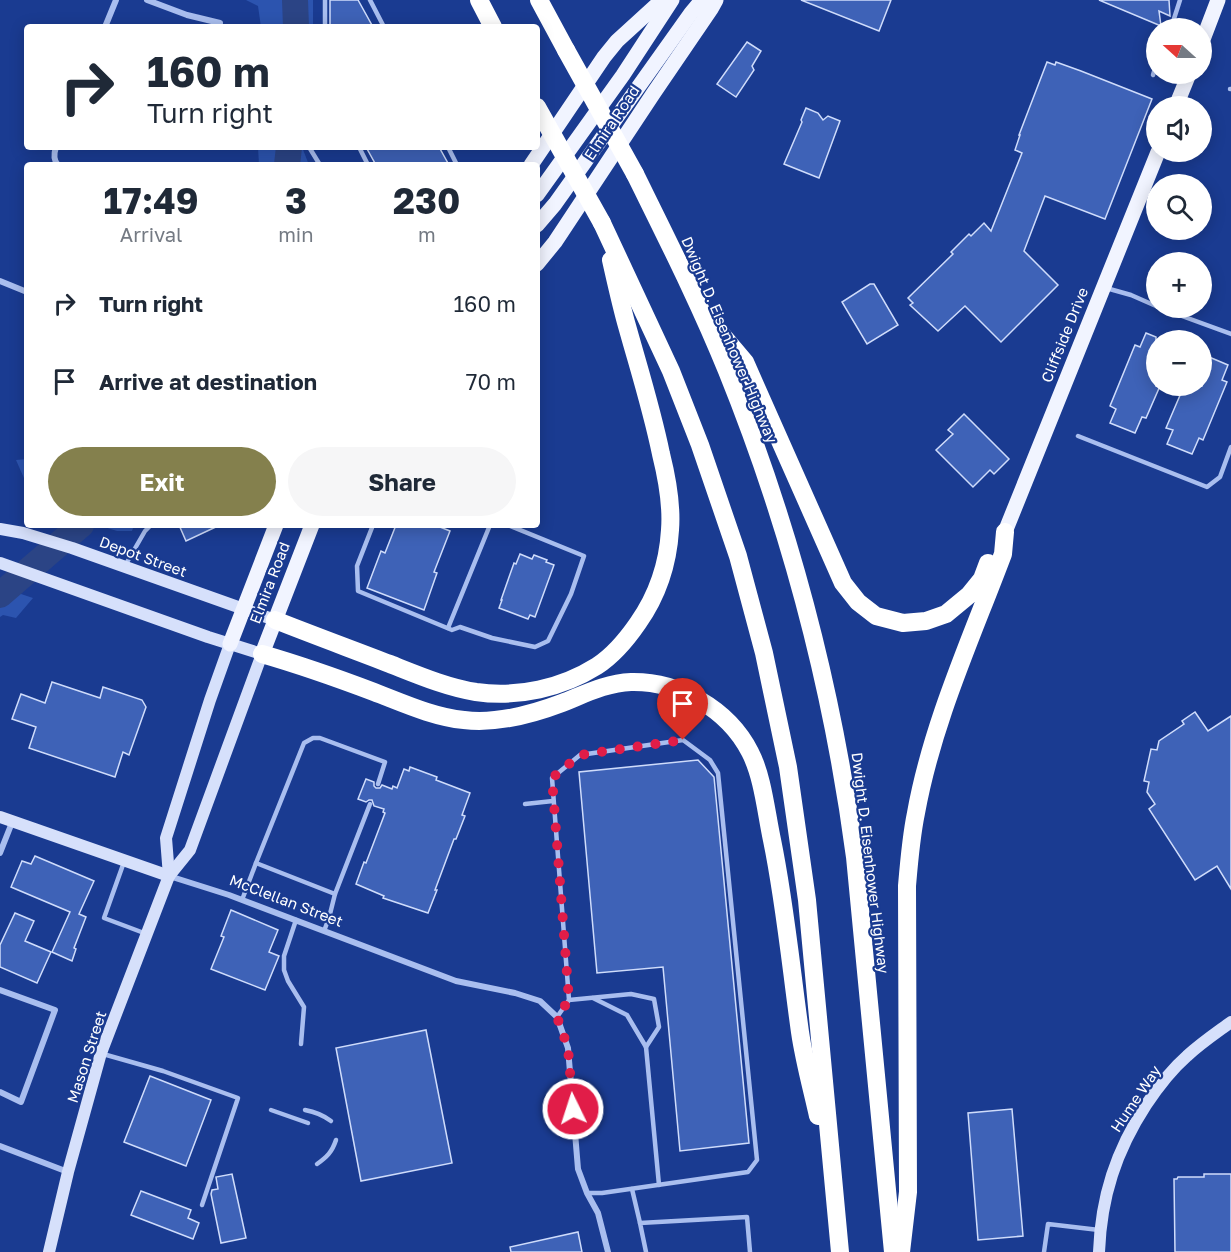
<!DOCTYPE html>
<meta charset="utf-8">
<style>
:root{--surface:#fff;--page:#f6f6f7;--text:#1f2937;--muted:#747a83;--accent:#84804d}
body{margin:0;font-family:"Golos Text",sans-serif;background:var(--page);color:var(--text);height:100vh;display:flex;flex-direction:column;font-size:22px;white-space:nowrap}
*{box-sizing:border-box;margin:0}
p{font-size:20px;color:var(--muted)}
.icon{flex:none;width:33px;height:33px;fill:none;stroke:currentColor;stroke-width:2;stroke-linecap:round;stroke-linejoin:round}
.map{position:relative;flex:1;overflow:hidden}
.drawer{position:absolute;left:24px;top:162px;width:516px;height:366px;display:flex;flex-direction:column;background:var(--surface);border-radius:6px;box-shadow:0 3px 15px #0003}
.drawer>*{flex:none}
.hud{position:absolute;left:24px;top:24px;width:516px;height:126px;border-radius:6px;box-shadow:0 3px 15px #0003;background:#fff;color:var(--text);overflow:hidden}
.needle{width:39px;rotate:291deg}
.fabs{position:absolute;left:1146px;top:18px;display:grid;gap:12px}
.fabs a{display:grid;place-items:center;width:66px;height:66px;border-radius:50%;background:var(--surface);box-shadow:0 3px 15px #0003;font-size:30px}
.pin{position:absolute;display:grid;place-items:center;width:51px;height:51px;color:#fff;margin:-62px -26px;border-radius:50% 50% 50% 0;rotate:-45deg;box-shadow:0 0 6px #0007}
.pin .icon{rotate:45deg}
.me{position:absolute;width:66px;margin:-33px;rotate:356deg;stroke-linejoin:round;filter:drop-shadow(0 0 4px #0008)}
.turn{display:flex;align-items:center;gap:21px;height:126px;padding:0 24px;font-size:27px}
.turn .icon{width:78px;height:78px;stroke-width:2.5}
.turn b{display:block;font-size:42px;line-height:51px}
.eta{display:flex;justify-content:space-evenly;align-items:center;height:102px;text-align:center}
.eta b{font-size:36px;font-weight:700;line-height:42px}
.action{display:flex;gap:12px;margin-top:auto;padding:12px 24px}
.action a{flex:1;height:69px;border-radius:36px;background:var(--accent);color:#fff;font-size:24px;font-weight:700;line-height:69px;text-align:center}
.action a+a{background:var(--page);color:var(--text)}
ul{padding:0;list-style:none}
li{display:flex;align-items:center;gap:18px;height:78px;padding:0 24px}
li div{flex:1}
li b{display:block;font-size:22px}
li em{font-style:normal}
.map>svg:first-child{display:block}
.green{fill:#2c54af}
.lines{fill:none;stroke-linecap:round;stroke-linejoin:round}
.river{stroke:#2b4485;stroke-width:26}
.building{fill:#3e62b7;stroke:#cfdcfb;stroke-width:1.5}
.lane{stroke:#a9beef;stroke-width:4.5}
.street{stroke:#a9beef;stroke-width:6}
.secondary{stroke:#d6e0fb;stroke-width:12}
.primary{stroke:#f1f4ff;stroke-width:15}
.highway{stroke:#fff;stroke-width:18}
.highway-bridge{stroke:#fff;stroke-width:18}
.route{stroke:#e11d48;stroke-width:10;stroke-dasharray:0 18}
.labels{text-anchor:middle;stroke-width:4.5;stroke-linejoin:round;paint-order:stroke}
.street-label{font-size:15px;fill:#fff;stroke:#1a3b91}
</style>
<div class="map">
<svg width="1231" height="1252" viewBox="0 0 1231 1252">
<rect width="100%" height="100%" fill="#1a3b91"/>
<g class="green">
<path d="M246 0H313V27H261L258 6Z"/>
<path d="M258 147H302L309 165H259Z"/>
<path d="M27 459V485L16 460Z"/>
<path d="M98 525H134L132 531H117Z"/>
<path d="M0 587 33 598 16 618 3 615 0 617Z"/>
</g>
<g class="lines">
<g class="river">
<path d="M295 0 296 27"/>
<path d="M287 165 289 147"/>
<path d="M0 595 81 525"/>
</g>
</g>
<g class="building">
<path d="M330 0H358L373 27H330Z"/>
<path d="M801 0H891L879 31Z"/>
<path d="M1099 0H1169L1170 16 1159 11 1161 26Z"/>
<path d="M747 42 761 51 752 66 754 70 736 97 717 84Z"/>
<path d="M1047 62 1055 65 1056 62 1081 71 1152 99 1105 219 1045 196 1024 251 1058 285 1001 342 965 306 938 331 910 305 913 303 908 298 953 254 951 252 969 234 971 236 984 223 991 231 1022 153 1015 150 1020 135H1019Z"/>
<path d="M806 108 818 113 823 120 828 116 840 121 819 178 784 164 802 122 801 120Z"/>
<path d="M366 147H439L449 165H376Z"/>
<path d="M870 284H874L898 325 867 344 842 302Z"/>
<path d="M1146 333 1156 337V386H1160L1146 418 1142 417 1135 433 1110 423 1116 409 1110 406 1135 345 1140 347Z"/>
<path d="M1202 354 1228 365 1222 380 1227 382 1203 440 1199 438 1192 454 1167 444 1173 430 1166 428 1184 386H1202Z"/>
<path d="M964 414 1009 459 994 474 990 470 973 487 936 450 953 434 948 430Z"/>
<path d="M179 525H220L186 541Z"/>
<path d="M396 525H435L450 531 434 572 437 573 424 610 367 588 381 551 385 553Z"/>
<path d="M520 554 532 559 534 555 547 560 546 562 554 565 535 617 530 615 528 619 499 608 502 600H501L514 563 516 564Z"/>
<path d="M52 682 100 698 103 687 142 700 146 707 129 755 123 752 115 777 29 748 36 727 12 719 21 694 45 703Z"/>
<path d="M1195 712 1208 731 1231 716V889L1217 866 1195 880 1149 809 1155 804 1147 792 1149 782 1144 781 1151 749 1157 750 1159 741 1184 724 1182 721Z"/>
<path d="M698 760 714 777 749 1143 680 1151 663 967 597 973 579 772Z"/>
<path d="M410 767 437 777 436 780 470 793 462 815 465 816 456 839H454L435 890H437L428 913 383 898 384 896 356 884 364 862 366 863 385 813 383 812 384 809 374 806 372 800H369L366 802 358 799 366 779 374 782V786L376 788H380L382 785 392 789 393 786 397 788 404 769 409 771Z"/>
<path d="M35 856 94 881 79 914 86 917 74 948 76 949 72 961 52 952 70 912 11 887 22 861 31 864Z"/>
<path d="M231 910 278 930 269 952 279 956 265 990 211 969 224 937 221 936Z"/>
<path d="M15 913 34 921 25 941 51 952 37 983 0 967V945Z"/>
<path d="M426 1030 452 1163 361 1181 336 1048Z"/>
<path d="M150 1076 211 1100 186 1166 124 1142Z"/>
<path d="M1012 1109 1023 1236 978 1240 968 1113Z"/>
<path d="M232 1174 246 1238 221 1243 211 1194 212 1190 218 1189 216 1177Z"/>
<path d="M1204 1174H1231V1252H1175L1174 1179H1177L1178 1177H1204Z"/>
<path d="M141 1191 191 1210 188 1218 199 1223 193 1239 131 1215Z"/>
<path d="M578 1232 582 1252H511L510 1247Z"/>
</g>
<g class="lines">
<g class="lane">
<path d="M370 0 384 27"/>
<path d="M325 27V0"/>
<path d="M1171 28 1180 0"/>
<path d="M1153 75 1156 65"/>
<path d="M1230 89H1231"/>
<path d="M309 147 320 165"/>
<path d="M359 147 368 165"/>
<path d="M448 147 457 165"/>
<path d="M1106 288 1131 295 1156 306"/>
<path d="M1160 308 1231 334"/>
<path d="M1078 436 1207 487 1220 477 1231 447"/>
<path d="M373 525 357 566 358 591 452 630 460 627 492 638 535 647 548 641 571 594 584 556 508 525"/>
<path d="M126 564 145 531 151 525"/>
<path d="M448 628 490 525"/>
<path d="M370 804 335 894 256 863 304 743 313 738H320L385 762 378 784"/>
<path d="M525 804 553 801"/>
<path d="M124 862 104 918 144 933"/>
<path d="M242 900 256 863"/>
<path d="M296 920 284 956V970L288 981 304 1007 301 1044"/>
<path d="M324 931 329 918 335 894"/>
<path d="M593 998 627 1015 646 1047"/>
<path d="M569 1000 631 994 654 999 659 1027 646 1047 659 1185"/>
<path d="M557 1017 569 1000 552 778 580 755 683 740 710 760 718 773 757 1160 748 1172 602 1193H587"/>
<path d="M103 1054 163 1071 238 1098 202 1205"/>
<path d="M271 1110 308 1123"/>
<path d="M305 1110C316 1112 323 1115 331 1121"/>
<path d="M317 1164C327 1157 332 1152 336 1140"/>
<path d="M632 1189 640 1223"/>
<path d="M646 1252 640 1223 747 1217 750 1252"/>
<path d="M1044 1252 1048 1224 1099 1230"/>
</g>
<g class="street">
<path d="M147 0 187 15 220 23"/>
<path d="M105 27 116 0"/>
<path d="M56 147C54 153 53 160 58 165"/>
<path d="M0 281 27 292"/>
<path d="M0 853 13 820"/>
<path d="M169 876 229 895 456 981 515 993 540 1001 557 1017 568 1048 578 1169 587 1193 598 1213 608 1252"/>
<path d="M0 990 55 1010 21 1102 0 1092"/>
<path d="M0 1146 68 1172"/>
</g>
<g class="secondary">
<path d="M0 529 23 533 72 548 275 620"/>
<path d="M0 563 208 637 262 654 190 850 169 876 101 1053 68 1172 49 1252"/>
<path d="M0 817 169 876"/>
<path d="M169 876 166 838 210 700 230 644"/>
<path d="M1099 1252C1101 1197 1116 1151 1146 1105 1158 1087 1171 1070 1187 1056 1201 1043 1216 1033 1231 1022"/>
</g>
<g class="primary">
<path d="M1202 42 1218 0"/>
<path d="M1176 106 1189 74"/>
<path d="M531 165 604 57 617 41 662 0"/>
<path d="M537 195 623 75 672 0"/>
<path d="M537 225 555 204 691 13 702 0"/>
<path d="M537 264 555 242 653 94 711 9 716 0"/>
<path d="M1005 532 1158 152"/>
<path d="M230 644 276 525"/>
<path d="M262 654 312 525"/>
</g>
<g class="highway">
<path d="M479 0 493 27"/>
<path d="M539 0 566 50"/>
<path d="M635 174C667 239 700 304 727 371 790 527 833 691 855 857L893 1252"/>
<path d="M602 223 671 371 700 445 738 556 764 653 788 767 807 900 840 1252"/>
<path d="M712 323 745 362 843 583 858 602 876 616 903 623 926 621 946 614 969 595 982 579 988 563"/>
<path d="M275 620C313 635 351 649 390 664 418 675 446 687 476 692 518 698 562 688 597 666 614 655 627 639 638 623 657 596 668 563 670 530 672 505 667 478 661 454 652 410 639 369 627 326 621 305 616 282 611 260"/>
<path d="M262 654C300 665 337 678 374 692 403 703 433 717 464 720 496 724 533 714 562 703 585 694 606 683 631 682 679 681 728 709 750 752 763 777 766 812 772 840 785 903 791 968 800 1032 804 1060 812 1089 818 1116"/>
<path d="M901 1252 908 1192 907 886C909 862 911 837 916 813 932 724 971 639 1003 554L1005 532"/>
</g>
<g class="highway-bridge">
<path d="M566 50 635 174"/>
<path d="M537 107 602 223"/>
</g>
</g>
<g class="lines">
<path class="route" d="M573 1109 568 1048 557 1017 569 1000 552 778 580 755 683 740"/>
</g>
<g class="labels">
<g class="street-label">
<text transform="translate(612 123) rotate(-56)" y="5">Elmira Road</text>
<text transform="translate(1065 335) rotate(-68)" y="5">Cliffside Drive</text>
<text transform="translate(729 340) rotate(67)" y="5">Dwight D. Eisenhower Highway</text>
<text transform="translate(143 557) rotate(20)" y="5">Depot Street</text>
<text transform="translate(270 583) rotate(-69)" y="5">Elmira Road</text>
<text transform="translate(870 863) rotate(83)" y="5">Dwight D. Eisenhower Highway</text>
<text transform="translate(286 901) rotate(21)" y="5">McClellan Street</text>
<text transform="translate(87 1057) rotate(-72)" y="5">Mason Street</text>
<text transform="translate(1136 1099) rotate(-56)" y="5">Hume Way</text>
</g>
</g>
</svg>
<div class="fabs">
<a><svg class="needle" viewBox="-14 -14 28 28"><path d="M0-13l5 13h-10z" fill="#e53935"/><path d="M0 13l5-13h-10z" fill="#747a83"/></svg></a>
<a><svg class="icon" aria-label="sound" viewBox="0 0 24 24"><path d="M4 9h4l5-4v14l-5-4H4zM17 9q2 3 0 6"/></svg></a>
<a><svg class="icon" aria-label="search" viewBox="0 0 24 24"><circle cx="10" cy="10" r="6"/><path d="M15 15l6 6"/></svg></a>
<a>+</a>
<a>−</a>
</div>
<div class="pin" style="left:683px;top:740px;background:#d93025"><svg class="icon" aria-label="arrive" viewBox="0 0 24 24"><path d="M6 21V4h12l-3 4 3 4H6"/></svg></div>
<svg class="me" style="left:573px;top:1109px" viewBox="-20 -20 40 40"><circle r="17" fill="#e11d48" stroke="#fff" stroke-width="3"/><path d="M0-11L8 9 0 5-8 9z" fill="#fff"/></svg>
<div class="hud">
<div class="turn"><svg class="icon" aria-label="right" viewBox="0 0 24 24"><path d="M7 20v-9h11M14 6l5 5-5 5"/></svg><div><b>160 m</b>Turn right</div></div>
</div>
<section class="drawer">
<div class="eta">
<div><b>17:49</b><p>Arrival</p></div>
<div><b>3</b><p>min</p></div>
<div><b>230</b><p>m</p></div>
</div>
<ul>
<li><svg class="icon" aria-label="right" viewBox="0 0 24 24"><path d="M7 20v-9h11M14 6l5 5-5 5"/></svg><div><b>Turn right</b></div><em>160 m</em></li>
<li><svg class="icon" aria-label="arrive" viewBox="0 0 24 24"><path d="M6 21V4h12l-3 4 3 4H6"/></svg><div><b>Arrive at destination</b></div><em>70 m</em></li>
</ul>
<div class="action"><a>Exit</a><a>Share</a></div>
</section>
</div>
